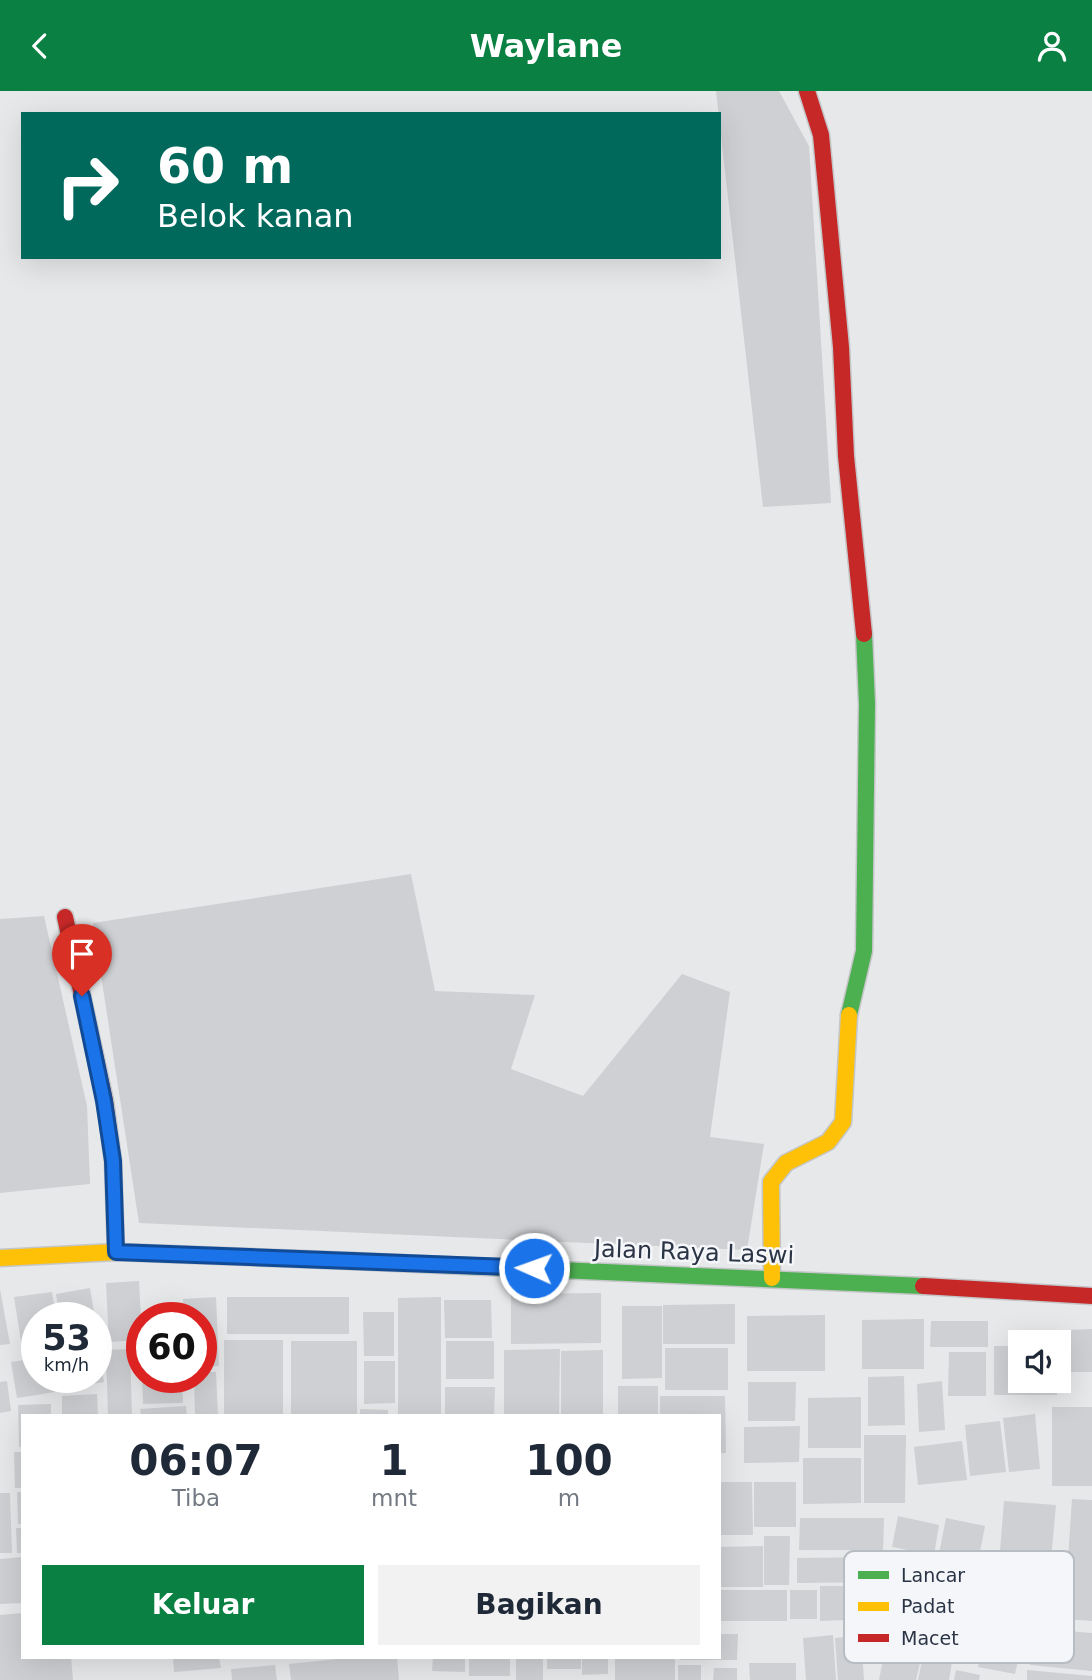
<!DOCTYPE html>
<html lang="id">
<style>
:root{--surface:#fff;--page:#f2f2f3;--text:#1f2937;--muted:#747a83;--accent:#0b8043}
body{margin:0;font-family:"DejaVu Sans",sans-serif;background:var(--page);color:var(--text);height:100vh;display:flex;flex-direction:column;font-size:26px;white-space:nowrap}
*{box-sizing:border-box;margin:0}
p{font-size:23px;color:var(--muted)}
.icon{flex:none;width:38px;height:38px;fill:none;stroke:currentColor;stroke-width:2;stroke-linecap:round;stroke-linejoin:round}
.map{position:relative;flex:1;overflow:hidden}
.sheet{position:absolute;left:21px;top:1323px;width:700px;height:245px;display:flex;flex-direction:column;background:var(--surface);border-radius:0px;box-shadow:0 7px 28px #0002}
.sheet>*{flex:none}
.hud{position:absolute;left:21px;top:21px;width:700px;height:147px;border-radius:0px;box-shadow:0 7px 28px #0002;background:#00695c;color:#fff;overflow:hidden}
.fabs{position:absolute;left:1008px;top:1239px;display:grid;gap:14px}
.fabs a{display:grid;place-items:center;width:63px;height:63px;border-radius:0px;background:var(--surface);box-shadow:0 7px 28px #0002;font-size:35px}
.speed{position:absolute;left:21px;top:1211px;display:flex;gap:14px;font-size:35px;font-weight:700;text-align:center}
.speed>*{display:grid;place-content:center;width:91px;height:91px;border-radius:50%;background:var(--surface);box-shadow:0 7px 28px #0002;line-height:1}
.speed small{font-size:18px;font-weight:400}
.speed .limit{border:10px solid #d22;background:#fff;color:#111}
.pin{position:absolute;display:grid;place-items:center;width:60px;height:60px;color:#fff;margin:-72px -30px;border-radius:50% 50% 50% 0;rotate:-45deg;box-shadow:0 0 7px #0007}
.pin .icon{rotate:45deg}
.me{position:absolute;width:77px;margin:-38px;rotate:272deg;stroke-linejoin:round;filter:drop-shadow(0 0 5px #0008)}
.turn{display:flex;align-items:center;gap:24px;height:147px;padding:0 21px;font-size:32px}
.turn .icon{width:91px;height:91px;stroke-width:2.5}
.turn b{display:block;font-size:49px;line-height:60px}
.eta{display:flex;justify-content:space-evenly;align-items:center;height:119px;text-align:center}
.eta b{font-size:42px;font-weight:800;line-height:49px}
.button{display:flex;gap:14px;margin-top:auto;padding:14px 21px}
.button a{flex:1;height:80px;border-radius:0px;background:var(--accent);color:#fff;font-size:28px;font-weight:800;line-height:80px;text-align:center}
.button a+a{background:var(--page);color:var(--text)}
header{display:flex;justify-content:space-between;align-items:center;height:91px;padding:0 21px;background:var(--accent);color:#fff;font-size:32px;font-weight:800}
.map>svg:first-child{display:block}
.building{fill:#ced0d3}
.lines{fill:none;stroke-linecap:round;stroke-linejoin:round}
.fast-casing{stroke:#c4c6c8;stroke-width:19}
.slow-casing{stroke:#c4c6c8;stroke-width:19}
.jam-casing{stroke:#c4c6c8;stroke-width:19}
.fast{stroke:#4caf50;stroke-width:16}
.slow{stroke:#ffc107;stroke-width:16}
.jam{stroke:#c62828;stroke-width:16}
.route-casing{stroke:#114b97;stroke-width:18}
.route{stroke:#1a73e8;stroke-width:12}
.labels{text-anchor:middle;stroke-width:5;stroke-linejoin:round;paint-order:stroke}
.street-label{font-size:24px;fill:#2b3445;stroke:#f4f6f9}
.key{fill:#f4f6f9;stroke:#b8bcc3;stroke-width:2}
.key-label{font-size:19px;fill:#2b3445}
</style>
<header><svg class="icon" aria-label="back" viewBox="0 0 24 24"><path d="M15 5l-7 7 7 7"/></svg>Waylane<svg class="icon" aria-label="person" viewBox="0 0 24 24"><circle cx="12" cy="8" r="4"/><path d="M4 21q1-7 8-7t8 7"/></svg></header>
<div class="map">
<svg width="1092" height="1589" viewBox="0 0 1092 1589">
<rect width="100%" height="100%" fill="#e6e8ea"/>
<g class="building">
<path d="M716 0H779L809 55 831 412 763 416Z"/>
<path d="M411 783 435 900 535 904 511 978 583 1005 682 883 730 901 710 1046 764 1053 747 1159 139 1132 93 832Z"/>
<path d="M44 825 87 1015 90 1093 0 1102V828Z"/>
<path d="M139 1190 142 1249 109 1251 106 1192Z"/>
<path d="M90 1197 95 1227H60L56 1203Z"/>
<path d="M0 1198 10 1253 0 1254Z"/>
<path d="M52 1201 56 1227H37V1254L22 1257 14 1206Z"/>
<path d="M601 1202V1252L511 1253V1203Z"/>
<path d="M216 1206 219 1275 201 1276V1227H184L183 1208Z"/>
<rect x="227" y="1206" width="122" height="37"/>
<path d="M441 1206V1325H398V1207Z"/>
<path d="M444 1209H491L492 1247H445Z"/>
<path d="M735 1213V1253H663V1214Z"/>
<path d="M622 1215H662V1287L622 1288Z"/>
<path d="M363 1221H394V1265H364Z"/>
<path d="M825 1224V1280H747V1225Z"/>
<path d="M924 1228V1278H862V1229Z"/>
<path d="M931 1230H988V1256H930Z"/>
<path d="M1092 1238V1281H1068L1067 1239Z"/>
<rect x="224" y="1249" width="59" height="76"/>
<rect x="291" y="1250" width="66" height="75"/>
<rect x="446" y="1250" width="48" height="38"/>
<path d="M96 1251 104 1291 66 1297 64 1286H96Z"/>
<path d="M994 1255H1020V1290H1057V1304H994Z"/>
<rect x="665" y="1257" width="63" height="42"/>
<path d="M130 1258 132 1325H108L106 1259Z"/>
<path d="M560 1258 559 1325H504V1259Z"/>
<path d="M603 1259V1325H561V1260Z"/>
<path d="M949 1261H986V1305H948Z"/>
<path d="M37 1267V1286H53L55 1301 17 1307 11 1271Z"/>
<path d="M364 1270H395V1312L364 1313Z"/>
<path d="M201 1281H216L218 1325H195L194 1286H201Z"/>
<path d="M904 1285 905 1334 868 1335V1286Z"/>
<path d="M142 1286H182L183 1312 143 1313Z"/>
<path d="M7 1290 11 1320 0 1322V1291Z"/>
<path d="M942 1290 945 1339 919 1341 917 1293Z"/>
<path d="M748 1291H796L795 1330H748Z"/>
<rect x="618" y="1295" width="40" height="30"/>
<path d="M445 1296H495L494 1325H445Z"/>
<path d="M97 1303 98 1325H62V1305Z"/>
<path d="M660 1305H725L726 1362H719V1325H660Z"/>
<path d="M861 1306V1357H808V1307Z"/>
<path d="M51 1313V1325H23V1356H19L18 1314Z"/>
<path d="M186 1315 187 1325H141L140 1318Z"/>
<rect x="1052" y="1316" width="40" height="79"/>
<path d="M360 1318 388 1319V1325H360Z"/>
<path d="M1035 1323 1040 1378 1009 1381 1003 1327Z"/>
<path d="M1000 1330 1006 1381 970 1385 965 1334Z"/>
<path d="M800 1335 799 1371 744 1372V1336Z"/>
<path d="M864 1344H906L905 1412H864Z"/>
<path d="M962 1350 967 1389 918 1394 914 1356Z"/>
<path d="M14 1361H23V1397H15Z"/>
<path d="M803 1367H861V1412L803 1413Z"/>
<path d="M719 1391H752L753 1444H719Z"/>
<rect x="754" y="1391" width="42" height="45"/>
<path d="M17 1401H23V1433H18Z"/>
<path d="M0 1402H10L12 1462H0Z"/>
<path d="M1072 1408 1092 1409V1530L1064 1528Z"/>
<path d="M1004 1410 1056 1414 1048 1501 997 1497Z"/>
<path d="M898 1425 939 1434 934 1464 892 1456Z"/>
<path d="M800 1427H884L883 1459H799Z"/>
<path d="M946 1427 985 1435 977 1476 938 1468Z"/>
<path d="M16 1437H23V1462H17Z"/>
<path d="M764 1445H790L789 1494H764Z"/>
<path d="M763 1455V1496H719V1456Z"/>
<path d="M23 1466V1512L0 1513V1468Z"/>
<path d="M885 1466V1491L797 1492V1467Z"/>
<path d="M820 1495H848V1529L820 1530Z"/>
<rect x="719" y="1499" width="68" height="31"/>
<rect x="790" y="1499" width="27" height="29"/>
<path d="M23 1522V1566H71L73 1589H0V1524Z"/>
<path d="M1033 1537 1092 1542V1580L1030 1574Z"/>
<path d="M719 1543H738L737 1569H680V1566H719Z"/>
<path d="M833 1544 836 1589H806L803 1547Z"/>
<path d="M861 1545 864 1589H838L835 1547Z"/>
<path d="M984 1549 1021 1556 1015 1583 978 1576Z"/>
<path d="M885 1557 922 1563 916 1589H879Z"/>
<path d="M923 1565 952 1571 949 1589H918Z"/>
<path d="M173 1566H219L221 1577 174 1581Z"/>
<path d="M357 1566H397L399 1589H291L289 1573Z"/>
<path d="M433 1566H465V1581L432 1580Z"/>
<rect x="469" y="1566" width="41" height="19"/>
<rect x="516" y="1566" width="27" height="23"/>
<rect x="547" y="1566" width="34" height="12"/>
<path d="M582 1566H608V1583L582 1584Z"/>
<rect x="615" y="1566" width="60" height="23"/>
<path d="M749 1572H796V1589H750Z"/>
<path d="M275 1574 277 1589H232L231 1578Z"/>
<rect x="678" y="1574" width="23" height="15"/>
<path d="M714 1577H737V1589H713Z"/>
<path d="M956 1579 980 1584 979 1589H954Z"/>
<path d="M1027 1579 1092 1585V1589H1027Z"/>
</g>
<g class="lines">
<g class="fast-casing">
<g id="fast">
<path d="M849 924 864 860 867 613 864 543"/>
<path d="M353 1170 923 1195"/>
</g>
</g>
<g class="slow-casing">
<g id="slow">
<path d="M0 1167 116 1161 353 1170"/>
<path d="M772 1187 771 1091 786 1072 828 1051 843 1031 849 924"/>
</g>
</g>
<g class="jam-casing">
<g id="jam">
<path d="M807 0 821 44 841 256 846 365 864 543"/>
<path d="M65 826 105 1010 113 1070 116 1161"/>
<path d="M923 1195 1092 1205"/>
</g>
</g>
<use href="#fast" class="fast"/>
<use href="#slow" class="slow"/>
<use href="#jam" class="jam"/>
</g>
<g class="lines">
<g class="route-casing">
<path id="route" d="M82 905 104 1010 113 1070 116 1161 534 1177"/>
</g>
<use href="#route" class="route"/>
</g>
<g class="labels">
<g class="street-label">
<text transform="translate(694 1161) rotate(2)" y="8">Jalan Raya Laswi</text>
</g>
</g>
<rect x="844" y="1460" width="230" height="112" rx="10" class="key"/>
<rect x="858" y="1480" width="31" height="8" fill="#4caf50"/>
<rect x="858" y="1511" width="31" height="9" fill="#ffc107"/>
<rect x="858" y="1543" width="31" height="8" fill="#c62828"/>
<g class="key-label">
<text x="901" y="1491">Lancar</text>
<text x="901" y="1522">Padat</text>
<text x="901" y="1554">Macet</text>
</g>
</svg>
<div class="fabs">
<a><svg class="icon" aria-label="sound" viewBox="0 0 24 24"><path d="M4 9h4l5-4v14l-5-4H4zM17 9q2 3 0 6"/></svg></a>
</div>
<div class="speed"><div>53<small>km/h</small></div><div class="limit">60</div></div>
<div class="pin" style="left:82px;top:905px;background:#d93025"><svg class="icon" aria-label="arrive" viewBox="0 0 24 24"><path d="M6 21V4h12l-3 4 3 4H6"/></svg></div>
<svg class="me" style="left:534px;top:1177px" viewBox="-20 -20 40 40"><circle r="17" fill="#1a73e8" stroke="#fff" stroke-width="3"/><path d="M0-11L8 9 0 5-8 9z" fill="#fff"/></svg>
<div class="hud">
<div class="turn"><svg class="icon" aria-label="right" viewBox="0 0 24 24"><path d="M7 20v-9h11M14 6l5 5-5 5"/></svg><div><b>60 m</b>Belok kanan</div></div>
</div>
<section class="sheet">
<div class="eta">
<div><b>06:07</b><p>Tiba</p></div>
<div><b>1</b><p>mnt</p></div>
<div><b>100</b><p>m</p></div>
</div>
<div class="button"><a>Keluar</a><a>Bagikan</a></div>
</section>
</div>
